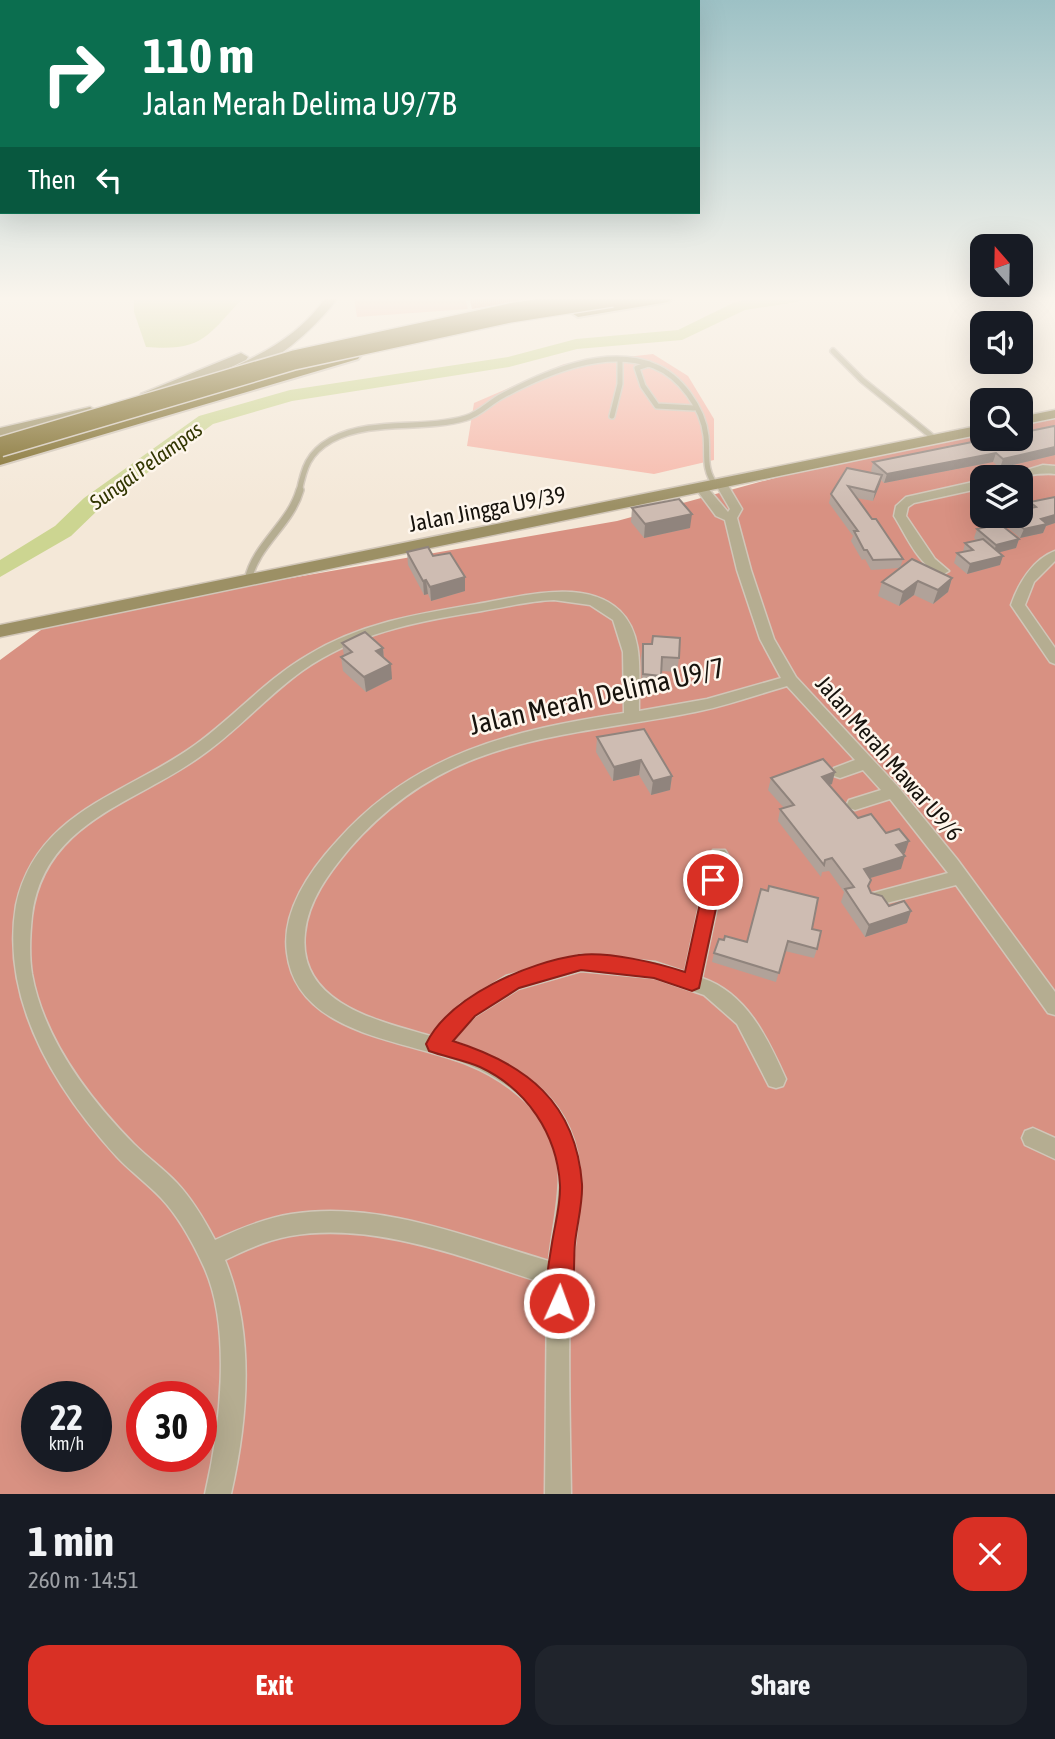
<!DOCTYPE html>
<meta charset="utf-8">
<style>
:root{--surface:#171b24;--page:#20242c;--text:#f1f3f6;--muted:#9ea1a6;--accent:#d93025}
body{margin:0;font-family:"Asap Condensed",sans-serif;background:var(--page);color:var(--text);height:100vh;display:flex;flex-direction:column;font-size:26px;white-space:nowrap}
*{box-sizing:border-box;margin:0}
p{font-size:23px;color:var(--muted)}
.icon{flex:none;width:38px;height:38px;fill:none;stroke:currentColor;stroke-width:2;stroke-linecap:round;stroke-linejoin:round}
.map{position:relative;height:1494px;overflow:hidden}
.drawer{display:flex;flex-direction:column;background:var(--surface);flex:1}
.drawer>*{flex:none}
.guide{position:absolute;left:0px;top:0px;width:700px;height:214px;box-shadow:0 7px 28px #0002;background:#0b6e4f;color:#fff;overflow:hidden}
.needle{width:46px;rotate:340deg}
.controls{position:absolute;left:970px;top:234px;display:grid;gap:14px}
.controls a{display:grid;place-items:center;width:63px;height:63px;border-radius:14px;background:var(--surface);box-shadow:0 7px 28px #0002;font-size:35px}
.speed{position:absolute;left:21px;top:1381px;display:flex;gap:14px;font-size:35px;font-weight:700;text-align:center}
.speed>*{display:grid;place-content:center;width:91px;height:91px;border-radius:50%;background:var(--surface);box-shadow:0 7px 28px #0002;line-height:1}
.speed small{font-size:18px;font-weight:400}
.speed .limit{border:10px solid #d22;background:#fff;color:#111}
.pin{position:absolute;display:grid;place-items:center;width:60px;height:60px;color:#fff;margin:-30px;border:4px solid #fff;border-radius:50%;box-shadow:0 2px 7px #0007}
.me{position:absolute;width:77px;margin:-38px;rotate:2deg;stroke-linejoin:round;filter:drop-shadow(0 0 5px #0008)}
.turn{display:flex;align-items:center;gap:24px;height:147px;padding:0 28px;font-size:32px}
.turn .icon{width:91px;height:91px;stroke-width:2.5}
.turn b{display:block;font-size:49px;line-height:60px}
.then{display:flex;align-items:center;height:66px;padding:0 28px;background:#0003;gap:14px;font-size:26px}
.round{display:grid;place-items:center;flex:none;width:74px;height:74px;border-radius:21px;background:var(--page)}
.overview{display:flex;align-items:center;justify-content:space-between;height:119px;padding:0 28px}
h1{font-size:42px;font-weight:700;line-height:52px}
.cta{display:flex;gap:14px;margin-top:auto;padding:14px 28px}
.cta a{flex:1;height:80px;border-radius:21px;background:var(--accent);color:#fff;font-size:28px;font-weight:700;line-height:80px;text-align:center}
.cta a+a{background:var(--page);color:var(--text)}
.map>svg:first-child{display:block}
.green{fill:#f6b7a9}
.forest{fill:#d89182;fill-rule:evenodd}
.water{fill:#ccd591}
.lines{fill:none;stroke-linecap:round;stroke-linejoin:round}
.river{fill:#ccd591;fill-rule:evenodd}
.lane-far1-casing{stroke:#d1c6b8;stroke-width:8}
.lane-casing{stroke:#d1c6b8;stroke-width:10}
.street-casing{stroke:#d1c6b8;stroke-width:3}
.secondary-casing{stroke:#d1c6b8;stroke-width:3}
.highway-casing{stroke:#d1c6b8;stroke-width:4}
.lane-far1{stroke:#b5ad91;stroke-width:5}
.lane{stroke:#b5ad91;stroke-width:7}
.street{fill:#b5ad91;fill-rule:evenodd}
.secondary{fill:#9c9065;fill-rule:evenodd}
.highway{fill:#7a6723;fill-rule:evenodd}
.highway-bridge-casing{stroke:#d1c6b8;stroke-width:22;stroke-linecap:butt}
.highway-bridge{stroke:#7a6723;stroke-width:19}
.wall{fill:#b1a299}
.shaded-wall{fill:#90847d}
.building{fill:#cebcb2;stroke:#90847d;stroke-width:2}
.route{fill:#d93025;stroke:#8d1f18;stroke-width:2}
.labels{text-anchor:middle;stroke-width:5;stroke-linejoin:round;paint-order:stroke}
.far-water-label{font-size:21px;font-style:italic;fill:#323601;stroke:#fef6ec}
.street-label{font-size:23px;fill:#17130d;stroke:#fef6ec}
.near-street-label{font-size:28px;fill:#17130d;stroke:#fef6ec}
</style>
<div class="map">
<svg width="1055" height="1494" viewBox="0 0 1055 1494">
<rect width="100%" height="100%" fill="#f4e8d8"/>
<g class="green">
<path d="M354 297H465L468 309 357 317Z"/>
<path d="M653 354 688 376 714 419V460L654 474 467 446 474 403 564 364Z"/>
</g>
<g class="forest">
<path d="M469 297H546L472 309Z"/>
<path d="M1055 415V1494H0V660L56 619 617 521 844 459 982 430V439H1020V422ZM982 478H1020V516H982ZM37 1396H96V1456H37ZM142 1396H201V1456H142Z"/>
</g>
<path class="water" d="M134 297H244C208 334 205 352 146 347L134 312Z"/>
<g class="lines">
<path class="river" d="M764 297H805L797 302 745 310 682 340 577 349 509 367 292 401 213 424 100 508 71 536 0 577V560L55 526 84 498 199 416 290 390 508 357 576 339 678 330 735 302Z"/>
<g class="lane-far1-casing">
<g id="lane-far1">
<path d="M833 351 862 380 935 439"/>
<path d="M649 364 637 368 643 386 657 406 694 408"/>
<path d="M612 416 620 384V360"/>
<path d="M299 492C304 468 308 453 331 440 372 418 423 431 466 418 480 414 490 402 502 396 545 373 606 346 654 366 680 376 703 408 706 436 708 456 703 468 716 486"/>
</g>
</g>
<g class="lane-casing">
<path id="lane" d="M248 580C256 544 290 525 300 490"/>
</g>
<g class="street-casing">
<g id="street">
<path d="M1043 465 1055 466V474C1036 472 1020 478 1001 478Z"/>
<path d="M982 480V488L914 503 908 507 906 516 935 559 949 571 942 575C919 567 906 535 894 516L896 506 906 497Z"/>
<path d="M722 481 726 482 742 509 737 518 751 570 774 639 796 677 899 788 957 859 1055 992V1015L1048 1013 956 885 875 906 869 904 866 899 869 894 948 873 890 799 855 810 849 808 847 804 849 800 881 790 863 770 840 778 834 776 832 772 834 768 855 760 787 686C756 695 726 706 695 712 559 739 449 734 349 849 329 873 308 901 305 933 297 1003 378 1021 431 1036L461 1004 506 976 581 955 655 962 685 972 710 855 713 850H725L728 855 702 978C747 993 768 1039 786 1079L783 1086 776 1088 769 1086 737 1024 704 995 655 978 581 971 518 989 475 1016 451 1041C519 1064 578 1099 580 1179 581 1218 571 1257 570 1296 568 1362 570 1428 571 1494H545L547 1284C466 1259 376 1221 290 1236 267 1240 245 1250 225 1260 255 1333 248 1419 231 1494H205C220 1430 232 1328 204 1267 193 1243 179 1217 161 1198 147 1183 131 1172 117 1157 56 1090 0 1001 16 905 36 812 124 795 192 747 232 719 265 680 308 655 361 623 417 614 477 604 519 597 585 577 620 611 646 636 638 680 639 711L707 699 781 678 760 639 737 570 725 520 716 516 696 489 698 486H706L728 512 730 509 716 485ZM554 600 590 605 613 620 623 652 624 713C513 730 415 753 337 841 310 870 281 912 287 953 297 1036 408 1040 469 1065 497 1076 526 1097 544 1122 572 1161 553 1218 549 1261 467 1237 378 1200 291 1214 265 1218 239 1229 215 1240 205 1221 193 1200 177 1183 164 1169 148 1158 134 1144 89 1098 44 1040 32 974 29 955 30 935 32 916 44 821 135 804 201 756 237 731 266 697 302 671 355 634 413 622 476 612 502 608 527 601 554 600Z"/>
<path d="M1055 551V561L1034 582 1025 605 1055 648V664L1050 662 1011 605C1018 584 1033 559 1055 551Z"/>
<path d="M1033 1128 1055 1138V1159L1025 1145 1022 1138 1025 1131Z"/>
</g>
</g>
<g class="secondary-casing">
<g id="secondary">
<path d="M326 297H338C322 323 256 383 224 377V371C264 354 301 334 326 297Z"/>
<path d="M241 353 248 357 246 360C229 368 154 405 141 394Z"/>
<path d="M90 407 97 411 95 414 0 436V428Z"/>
<path d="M1055 410V418L1020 425V417Z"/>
<path d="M982 425V434L0 637V625Z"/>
</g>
</g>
<g class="highway-casing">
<g id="highway">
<path d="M636 297H676L668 302 578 317 570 312 578 307Z"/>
<path d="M352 350 361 355 358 359 0 465V452Z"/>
</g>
</g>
<use href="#lane-far1" class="lane-far1"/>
<use href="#lane" class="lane"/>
<use href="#street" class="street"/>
<use href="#secondary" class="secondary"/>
<use href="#highway" class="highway"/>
<g class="highway-bridge-casing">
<path id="highway-bridge" d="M0 447 294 360 510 313 612 297"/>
</g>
<use href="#highway-bridge" class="highway-bridge"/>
</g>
<g class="wall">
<path d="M1055 426V455L1000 468 993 462 884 483 881 480 873 501 856 498 903 559 900 568 952 578 948 592 933 604 914 595 899 606 878 596 882 582 900 568 871 570 865 559 862 560 851 541 853 536 829 503 831 494 873 473 871 471 873 462Z"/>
<path d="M1055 497V523L1046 526 1043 533 1020 538 1002 523 1004 516H1020L1028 509 1030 502Z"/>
<path d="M632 508 690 528 644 538 631 522Z"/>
<path d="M977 529 1019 539 1016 548 999 552 1000 565 967 574 954 563 957 553 963 552 965 543 977 541 974 538Z"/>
<path d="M407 552 433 556 465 577V591L431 601 428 594 424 595 408 565Z"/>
<path d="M342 643 383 648 384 658 392 679 366 692 343 671 341 657 344 656Z"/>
<path d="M643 644 679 658 677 672 661 671 659 690 642 689 641 658Z"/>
<path d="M597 737 672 776 670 790 651 795 639 775 613 781 596 752Z"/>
<path d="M771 778 832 784 830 785 858 818 886 833 905 853 903 854 901 869 870 878 871 880 869 888 871 893 889 906 911 911 907 923 865 937 841 902 844 892 829 871 822 872 821 877 778 821 780 809 784 808 768 790Z"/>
<path d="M812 929 817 949 814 958 785 951 776 982 712 962 714 953 747 942Z"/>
</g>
<g class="shaded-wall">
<path d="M1055 447V455L1000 468 1003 459Z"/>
<path d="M996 453 993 462 884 483 887 474Z"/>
<path d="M882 475 880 484 873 501 875 492Z"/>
<path d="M692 514 690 528 644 538 645 524Z"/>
<path d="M1055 515V523L1046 526 1043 533 1020 538 1024 529 1041 519Z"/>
<path d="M1019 539 1016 548 993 554 996 545Z"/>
<path d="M1003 556 1000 565 967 574 970 564Z"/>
<path d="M465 577V591L431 601 430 587Z"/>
<path d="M952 578 948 592 933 604 938 590Z"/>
<path d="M426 580 428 594 424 595 423 581Z"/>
<path d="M918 581 914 595 899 606 903 592Z"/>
<path d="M383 648 384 662 376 651Z"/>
<path d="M391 664 392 679 366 692 364 677Z"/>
<path d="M641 760 639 775 613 781 614 767Z"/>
<path d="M835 772 832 784 819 789 822 777Z"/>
<path d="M672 776 670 790 651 795 653 781Z"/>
<path d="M909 841 905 853 892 858 896 845Z"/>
<path d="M905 856 901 869 860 881 864 869Z"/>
<path d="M911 911 907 923 865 937 869 925Z"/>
</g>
<g class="building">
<path d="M1054 426H1055V447L1003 459 996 453 887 474 873 462 987 439H1020V433Z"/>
<path d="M847 468 882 475 875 492 848 486 872 519H876L903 559 873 560 867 550H864L854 531H858L831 494Z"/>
<path d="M1055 497V515L1041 519 1047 524 1024 529 1008 516H1020V510L1036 507 1030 502Z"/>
<path d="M679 499 692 514 645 524 632 508Z"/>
<path d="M1000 524 1019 539 996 545 977 529Z"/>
<path d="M983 539 1003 556 970 564 957 553 973 550 965 543Z"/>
<path d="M428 547 433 556 450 553 465 577 430 587 426 580 423 581 407 552Z"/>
<path d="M912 559 952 578 938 590 918 581 903 592 882 582Z"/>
<path d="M365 632 383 648 376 651 391 664 364 677 341 657 352 652 342 643Z"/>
<path d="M653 636 680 638 679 658 662 657 661 676 643 674V644H652Z"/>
<path d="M644 729 672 776 653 781 641 760 614 767 597 737Z"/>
<path d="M823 759 835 772 822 777 858 818 871 814 886 833 899 829 909 841 896 845 905 856 864 869 871 880 868 886 871 893 882 896 889 906 904 901 911 911 869 925 845 889 854 887 832 858 825 860 824 865 780 809 794 805 771 778Z"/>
<path d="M769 886 818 898 812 929 821 931 817 949 788 941 779 973 714 953 719 939 724 940 725 936 747 942 761 889 768 891Z"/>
</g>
<linearGradient id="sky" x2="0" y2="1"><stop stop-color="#9dc1c5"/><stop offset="0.59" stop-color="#faf5ed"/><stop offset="1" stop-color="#faf5ed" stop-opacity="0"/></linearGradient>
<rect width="1055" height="506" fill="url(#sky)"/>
<path class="route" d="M713 873 722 880 699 988 692 991 654 978 581 970 519 988 475 1016 453 1041C526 1064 576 1102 582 1184 583 1203 577 1224 575 1243 573 1264 576 1292 568 1311L559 1315 551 1311C542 1291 549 1264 552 1243 555 1224 561 1203 560 1185 557 1134 527 1089 480 1067 464 1060 446 1057 429 1051L426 1044C449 996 529 962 579 955 607 951 658 963 685 972L705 880Z"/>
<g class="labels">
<g class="far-water-label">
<text transform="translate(146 466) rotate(-36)" y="7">Sungai Pelampas</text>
</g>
<g class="street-label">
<text transform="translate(487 509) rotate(-11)" y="8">Jalan Jingga U9/39</text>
<text transform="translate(889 758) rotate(49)" y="8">Jalan Merah Mawar U9/6</text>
</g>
<g class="near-street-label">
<text transform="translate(597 696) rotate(-13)" y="10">Jalan Merah Delima U9/7</text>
</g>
</g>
</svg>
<div class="controls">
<a><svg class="needle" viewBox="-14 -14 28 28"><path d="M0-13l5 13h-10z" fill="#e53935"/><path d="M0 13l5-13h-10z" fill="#9ea1a6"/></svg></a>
<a><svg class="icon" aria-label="sound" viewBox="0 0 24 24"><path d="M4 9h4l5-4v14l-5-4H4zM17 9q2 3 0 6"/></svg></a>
<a><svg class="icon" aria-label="search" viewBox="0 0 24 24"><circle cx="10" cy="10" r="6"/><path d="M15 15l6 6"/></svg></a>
<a><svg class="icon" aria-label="layers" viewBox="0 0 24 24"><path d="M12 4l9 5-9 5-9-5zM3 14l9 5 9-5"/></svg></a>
</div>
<div class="speed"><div>22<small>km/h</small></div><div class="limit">30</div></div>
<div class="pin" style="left:713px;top:880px;background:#d93025"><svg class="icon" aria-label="arrive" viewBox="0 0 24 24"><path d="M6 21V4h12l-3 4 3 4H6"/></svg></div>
<svg class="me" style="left:559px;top:1303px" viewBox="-20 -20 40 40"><circle r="17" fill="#d93025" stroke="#fff" stroke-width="3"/><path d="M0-11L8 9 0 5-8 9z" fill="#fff"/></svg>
<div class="guide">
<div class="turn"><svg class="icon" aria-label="right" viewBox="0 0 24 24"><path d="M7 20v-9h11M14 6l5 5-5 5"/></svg><div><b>110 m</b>Jalan Merah Delima U9/7B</div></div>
<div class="then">Then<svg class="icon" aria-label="left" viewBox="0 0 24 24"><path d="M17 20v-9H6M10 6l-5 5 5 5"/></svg></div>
</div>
</div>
<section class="drawer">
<div class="overview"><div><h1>1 min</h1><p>260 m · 14:51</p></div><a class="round" style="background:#d93025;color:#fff"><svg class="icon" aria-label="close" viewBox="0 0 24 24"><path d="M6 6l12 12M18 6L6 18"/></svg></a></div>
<div class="cta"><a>Exit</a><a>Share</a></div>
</section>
